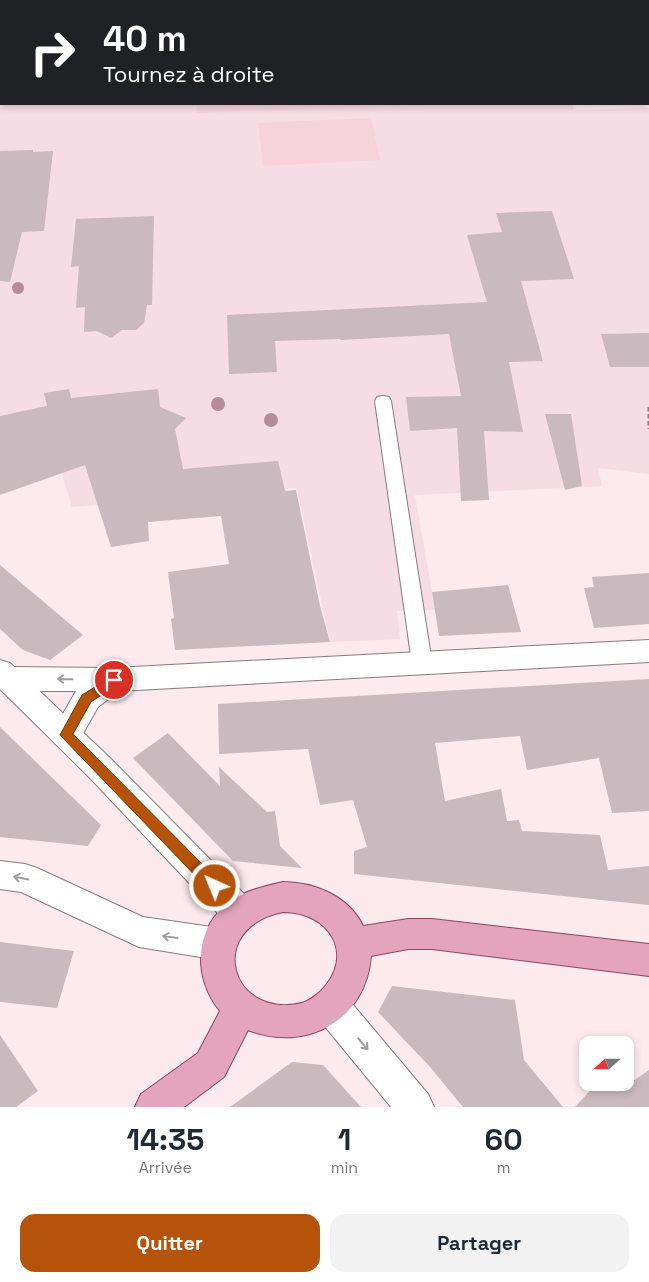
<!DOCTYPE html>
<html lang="fr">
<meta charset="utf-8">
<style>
:root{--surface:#fff;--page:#f2f2f3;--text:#1f2937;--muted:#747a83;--accent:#b45309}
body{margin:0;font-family:"Space Grotesk",sans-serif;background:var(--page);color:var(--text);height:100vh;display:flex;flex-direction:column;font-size:19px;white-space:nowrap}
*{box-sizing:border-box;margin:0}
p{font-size:16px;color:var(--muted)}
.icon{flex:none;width:28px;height:28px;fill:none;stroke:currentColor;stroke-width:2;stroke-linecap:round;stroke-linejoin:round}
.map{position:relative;height:1107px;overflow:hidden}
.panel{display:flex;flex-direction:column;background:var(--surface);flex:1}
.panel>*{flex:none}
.guide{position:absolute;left:0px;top:0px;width:650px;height:105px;box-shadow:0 2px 8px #0003;background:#202124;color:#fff;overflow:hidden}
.needle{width:32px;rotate:249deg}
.buttons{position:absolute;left:579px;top:1036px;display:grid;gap:10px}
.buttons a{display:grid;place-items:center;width:55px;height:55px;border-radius:10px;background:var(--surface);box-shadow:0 2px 8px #0003;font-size:25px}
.pin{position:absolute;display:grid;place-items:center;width:42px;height:42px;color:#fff;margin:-21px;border:2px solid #fff;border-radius:50%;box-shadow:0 1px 5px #0007}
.me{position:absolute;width:55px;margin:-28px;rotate:316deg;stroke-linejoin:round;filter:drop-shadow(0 0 4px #0008)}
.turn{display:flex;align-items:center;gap:18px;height:105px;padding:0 20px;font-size:22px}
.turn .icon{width:65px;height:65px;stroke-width:2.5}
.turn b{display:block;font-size:35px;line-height:42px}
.eta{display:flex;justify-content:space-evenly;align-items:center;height:85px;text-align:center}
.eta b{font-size:30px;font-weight:700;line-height:35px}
.action{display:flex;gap:10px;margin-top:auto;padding:10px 20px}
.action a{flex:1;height:58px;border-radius:15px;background:var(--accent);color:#fff;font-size:20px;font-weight:700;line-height:58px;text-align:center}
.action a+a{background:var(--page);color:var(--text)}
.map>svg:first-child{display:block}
.built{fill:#f6dce4}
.green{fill:#f6d2dd}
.building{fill:#cab9be}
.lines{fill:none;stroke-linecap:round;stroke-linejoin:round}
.service-casing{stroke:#89797e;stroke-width:2}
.minor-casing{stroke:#89797e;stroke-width:2}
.tertiary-casing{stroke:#89797e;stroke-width:2}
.primary-casing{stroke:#8d4661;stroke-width:2}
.path-far1{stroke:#8b7e82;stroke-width:2.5;stroke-dasharray:4 2;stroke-linecap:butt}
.path{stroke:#8b7e82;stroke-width:3;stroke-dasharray:4.5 2.5;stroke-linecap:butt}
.service{fill:#fff;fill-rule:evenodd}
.minor{fill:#fff;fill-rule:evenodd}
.tertiary{fill:#fff;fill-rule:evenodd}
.primary{fill:#e3a4bc;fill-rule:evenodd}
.rail{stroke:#8a7e82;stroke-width:2.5;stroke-dasharray:2 4;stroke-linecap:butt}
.tree{fill:#b58c9a}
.oneway{stroke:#9f9d9e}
.route{fill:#b45309;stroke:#753606}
</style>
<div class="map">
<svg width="649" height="1107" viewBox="0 0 649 1107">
<rect width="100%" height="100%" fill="#fceaef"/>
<path class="built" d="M0 75 1 104H572L574 110 649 108V474L598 468 602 486 415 495 435 610 397 611 400 639 330 642 297 488 72 507 47 424 0 432Z"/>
<g class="green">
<path d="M196 104H448L197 113Z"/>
<path d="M371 118 380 160 263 166 258 123Z"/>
</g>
<g class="building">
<path d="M33 150V152L53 151 44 231 22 232 10 282 0 281V151Z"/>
<path d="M552 211 574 279 521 281 543 361 509 362 523 432 484 431 489 500 461 501 457 428 410 431 406 397 461 396 449 334 341 340 340 339 275 341 277 372 229 374 227 315 487 302 467 235 502 232 496 213Z"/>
<path d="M154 216 152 305H147L144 323 136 330H122L111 338 97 331 84 332 85 307 76 308 79 266 71 267 76 219Z"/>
<path d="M649 333V367H610L601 334Z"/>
<path d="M69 389 71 398 158 389 160 407 186 418 175 429 183 469 278 461 285 491 296 490 320 606 330 642 175 650 171 619 174 618 168 572 229 564 221 516 148 522 149 541 111 547 85 465 0 495V416L47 406 44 393Z"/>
<path d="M545 414H571L582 486 565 490Z"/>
<path d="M0 565 83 635 50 660 23 650 0 629Z"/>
<path d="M649 573V624L594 628 584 588 594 587 592 577Z"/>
<path d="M508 585 521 632 439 636 432 592Z"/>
<path d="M649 679V811L612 813 599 758 527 770 520 736 435 743 445 801 501 789 507 821 519 820 522 831 600 835 608 870 649 866V905L354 874V851L367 847 353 800 320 805 308 749 219 754 218 704Z"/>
<path d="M0 727 101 825 88 846 0 837Z"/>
<path d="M168 733 220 786 219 767 267 812 275 811 280 846 302 868 233 861 133 758Z"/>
<path d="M0 942 74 951 57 1008 0 1002Z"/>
<path d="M392 986 515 1000 524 1060 563 1107H463L430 1067 378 1012Z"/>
<path d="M0 1035 38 1091 16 1107H0Z"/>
<path d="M292 1062 323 1065 361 1107H230Z"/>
<path d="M649 1070V1107H575L598 1082H609L617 1092Z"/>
</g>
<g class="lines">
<g class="service-casing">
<path id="service" d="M383 396 389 397 391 401 432 663 429 668 422 671 415 668 412 663 375 401 377 397Z"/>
</g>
<g class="minor-casing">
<g id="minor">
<path d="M649 640V662L119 691 98 707 77 744 66 747 55 744 51 735 76 691H9L0 688V670L9 667 113 668Z"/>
<path d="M0 861 25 864 37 868 143 917 219 928 231 933 236 944 231 955 219 960 139 947 21 892 0 889Z"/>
</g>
</g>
<g class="tertiary-casing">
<g id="tertiary">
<path d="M0 660 10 663 111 759 252 902 257 913 252 924 240 928 228 924 89 777 0 689Z"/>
<path d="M331 989 344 994 428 1094 434 1107H391L318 1018 313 1006 318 994Z"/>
</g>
</g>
<g class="primary-casing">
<path id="primary" d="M283 882C314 882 349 896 363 926L408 919H432L649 944V976L432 949H408L371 956C366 1020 307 1053 248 1030L224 1077 184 1107H135L141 1094 198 1053 220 1011C192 977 194 926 232 900 247 890 266 886 283 882ZM283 912C330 912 356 955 321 991 315 996 309 1001 302 1003 230 1020 204 928 283 912Z"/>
</g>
<path class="path-far1" d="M624 0 627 1"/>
<path class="path" d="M649 407V429"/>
<use href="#service" class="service"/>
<use href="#minor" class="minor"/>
<use href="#tertiary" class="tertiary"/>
<use href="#primary" class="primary"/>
<g class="rail">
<path d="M182 1 186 0"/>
<path d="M205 1 209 0"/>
</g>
</g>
<g class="tree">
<circle cx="18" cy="288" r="6"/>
<circle cx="218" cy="404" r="7"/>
<circle cx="271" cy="420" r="7"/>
</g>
<defs><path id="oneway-shaft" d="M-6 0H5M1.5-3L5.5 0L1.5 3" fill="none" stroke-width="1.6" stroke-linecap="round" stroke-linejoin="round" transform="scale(1.25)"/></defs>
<g class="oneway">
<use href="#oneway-shaft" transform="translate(65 679) rotate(-179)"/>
<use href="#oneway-shaft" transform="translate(21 878) rotate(-169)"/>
<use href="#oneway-shaft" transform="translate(170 937) rotate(-172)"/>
<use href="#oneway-shaft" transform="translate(363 1044) rotate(50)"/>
</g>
<path class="route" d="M114 675 118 677 120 680 118 684 91 702 73 734 220 882 222 886 220 891 215 893 210 891 60 735 82 695Z"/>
</svg>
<div class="buttons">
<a><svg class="needle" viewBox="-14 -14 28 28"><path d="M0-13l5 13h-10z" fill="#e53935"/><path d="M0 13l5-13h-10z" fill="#747a83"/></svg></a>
</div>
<div class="pin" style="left:114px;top:680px;background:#d93025"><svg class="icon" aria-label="arrive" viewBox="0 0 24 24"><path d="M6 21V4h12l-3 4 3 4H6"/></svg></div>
<svg class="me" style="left:215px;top:886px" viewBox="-20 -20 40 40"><circle r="17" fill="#b45309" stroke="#fff" stroke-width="3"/><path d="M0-11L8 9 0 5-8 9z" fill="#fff"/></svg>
<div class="guide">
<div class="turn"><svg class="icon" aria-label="right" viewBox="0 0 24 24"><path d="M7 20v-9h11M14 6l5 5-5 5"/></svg><div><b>40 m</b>Tournez à droite</div></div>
</div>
</div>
<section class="panel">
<div class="eta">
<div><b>14:35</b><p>Arrivée</p></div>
<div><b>1</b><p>min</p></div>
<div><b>60</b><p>m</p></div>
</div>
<div class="action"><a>Quitter</a><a>Partager</a></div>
</section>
